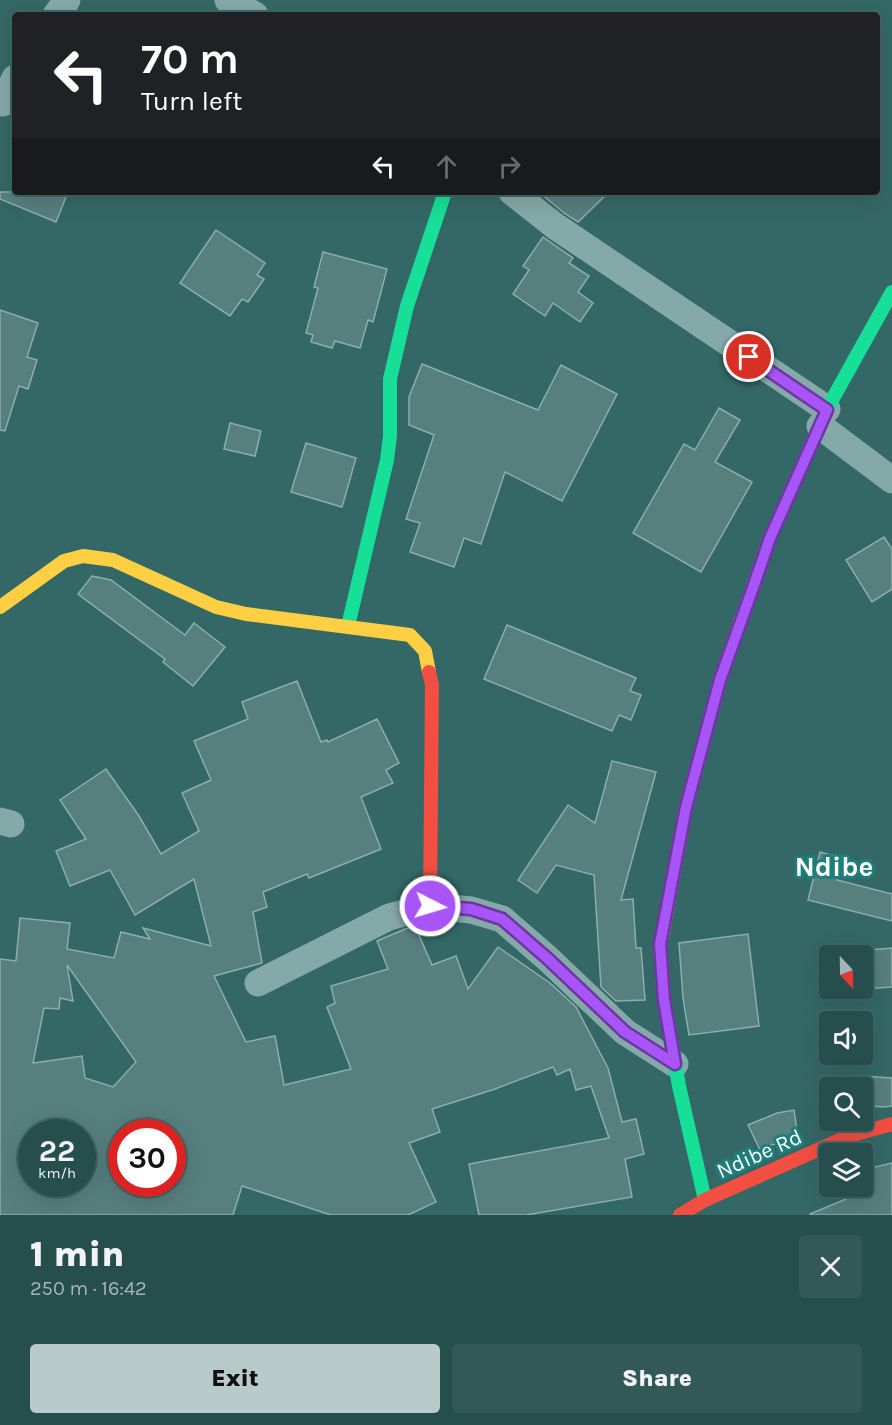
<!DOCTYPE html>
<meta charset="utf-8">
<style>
:root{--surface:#264e4d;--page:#325857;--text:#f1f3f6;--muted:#a4b4b6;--line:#426565;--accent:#b8caca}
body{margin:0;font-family:Karla,sans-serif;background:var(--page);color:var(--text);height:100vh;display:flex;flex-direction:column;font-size:22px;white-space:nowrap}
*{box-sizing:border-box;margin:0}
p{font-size:20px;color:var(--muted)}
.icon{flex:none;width:33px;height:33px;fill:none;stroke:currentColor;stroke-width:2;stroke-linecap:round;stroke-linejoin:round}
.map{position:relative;height:1215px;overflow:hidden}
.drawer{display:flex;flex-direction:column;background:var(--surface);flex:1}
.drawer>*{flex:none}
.banner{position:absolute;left:12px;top:12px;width:868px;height:183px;border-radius:6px;box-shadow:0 6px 24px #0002,0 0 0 2px var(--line);background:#202124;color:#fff;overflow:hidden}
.needle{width:39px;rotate:158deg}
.buttons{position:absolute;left:819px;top:945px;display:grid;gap:12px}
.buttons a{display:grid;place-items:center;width:54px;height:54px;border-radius:6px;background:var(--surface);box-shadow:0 6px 24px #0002,0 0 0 2px var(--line);font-size:30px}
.speed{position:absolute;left:18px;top:1119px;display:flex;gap:12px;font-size:30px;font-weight:700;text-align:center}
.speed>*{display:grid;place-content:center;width:78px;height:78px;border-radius:50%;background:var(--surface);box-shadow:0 6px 24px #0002,0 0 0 2px var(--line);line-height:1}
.speed small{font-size:15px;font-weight:400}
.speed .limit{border:9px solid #d22;background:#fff;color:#111}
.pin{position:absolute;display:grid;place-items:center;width:51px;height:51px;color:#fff;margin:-26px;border:3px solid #fff;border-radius:50%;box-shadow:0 2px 6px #0007}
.me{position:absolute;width:66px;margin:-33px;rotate:95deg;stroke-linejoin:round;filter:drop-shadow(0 0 4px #0008)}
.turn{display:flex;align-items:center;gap:21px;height:126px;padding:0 30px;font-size:27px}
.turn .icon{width:78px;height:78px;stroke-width:2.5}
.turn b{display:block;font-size:42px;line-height:51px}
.lanes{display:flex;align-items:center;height:57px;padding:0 30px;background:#0003;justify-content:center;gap:30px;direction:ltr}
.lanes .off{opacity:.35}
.round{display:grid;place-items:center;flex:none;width:63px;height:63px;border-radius:6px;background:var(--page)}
.summary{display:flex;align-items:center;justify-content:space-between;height:102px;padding:0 30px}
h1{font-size:36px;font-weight:800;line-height:45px}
.button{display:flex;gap:12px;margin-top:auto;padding:12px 30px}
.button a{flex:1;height:69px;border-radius:6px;background:var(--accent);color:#111;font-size:24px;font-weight:800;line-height:69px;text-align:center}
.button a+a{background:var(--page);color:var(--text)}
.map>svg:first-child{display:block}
.building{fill:#567f7e;stroke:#8cadac;stroke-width:1.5;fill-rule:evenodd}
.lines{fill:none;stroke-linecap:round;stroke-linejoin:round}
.street{stroke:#84a9a8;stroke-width:27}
.fast{stroke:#16e098;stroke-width:14}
.slow{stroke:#ffcf43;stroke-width:14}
.jam{stroke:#f24e42;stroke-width:14}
.route-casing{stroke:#6d37a1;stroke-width:15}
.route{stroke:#a855f7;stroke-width:10}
.labels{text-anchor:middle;stroke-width:6;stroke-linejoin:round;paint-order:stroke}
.street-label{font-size:22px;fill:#fff;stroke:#1d7e7c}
.district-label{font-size:28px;font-weight:bold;fill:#fff;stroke:#1d7e7c}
</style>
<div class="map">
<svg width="892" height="1215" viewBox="0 0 892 1215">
<rect width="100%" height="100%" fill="#336867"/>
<g class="building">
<path d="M0 192H68L56 222 0 199Z"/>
<path d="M539 192H609L578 222 564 213Z"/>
<path d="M216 230 265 263 257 275 264 279 248 302 242 299 230 316 180 283Z"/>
<path d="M543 237 573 258 569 263 589 276 578 292 593 303 580 322 553 303 545 316 513 294 529 270 523 266Z"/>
<path d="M323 252 387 269 373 322 368 320 360 348 335 341 332 348 311 342 313 335 306 333 318 288 314 287Z"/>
<path d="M0 310 38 323 27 357 37 360 28 389 19 386 5 431 0 430Z"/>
<path d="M422 364 538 410 561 365 617 394 562 501 505 472 481 544 464 538 454 567 410 552 420 523 406 519 434 435 409 425V397Z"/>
<path d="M719 408 740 420 715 462 752 482 701 572 633 533 684 444 695 450Z"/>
<path d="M230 423 261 431 255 456 224 449Z"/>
<path d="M306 443 356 458 342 507 291 492Z"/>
<path d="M884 537 892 549V589L872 602 846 560Z"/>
<path d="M92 576 111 580 185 635 194 623 225 647 193 686 163 662 165 659 78 594Z"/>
<path d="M507 625 636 678 630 691 641 695 631 720 619 715 612 731 484 679Z"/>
<path d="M297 681 321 742 327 740 328 742 377 719 399 763 386 770 393 783 361 797 381 849 309 878 307 874 263 892 267 907 253 912 262 963 214 976 246 1042 275 1036 284 1085 351 1069 327 1007 335 1003 331 986 388 969 377 941 405 929 415 926 432 965 456 956 468 989 498 947 550 983 576 1007 608 1068 622 1122 636 1119 644 1154 625 1159 632 1197 526 1215H479L469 1164 609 1138 591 1086 576 1090 570 1069 557 1075 553 1067 495 1089 432 1109 440 1132 409 1143 436 1202 408 1215H331L242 1186 233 1215H0V959L16 961 20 918 70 923 67 949 114 958 121 932 150 939 143 928 211 946 194 879 135 915 110 870 70 886 56 851 86 839 60 800 106 769 139 816 161 854 199 831 182 793 211 780 194 741 248 719 242 702ZM67 965 136 1062 113 1087 85 1078 82 1056 33 1063 44 1008 59 1009 60 998 73 1001ZM32 1132H82V1184H32ZM122 1132H172V1184H122Z"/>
<path d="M612 761 656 772 621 900 633 899 636 948H641L645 1000 616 1001 601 987 594 875 556 865 537 893 518 880 568 805 595 823Z"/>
<path d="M820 852 842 858 837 880 892 894V921L808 900Z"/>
<path d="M748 934 759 1026 689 1035 683 998 679 943Z"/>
<path d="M892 948V987L838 991V988H862V956H835V953Z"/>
<path d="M862 1076 892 1078V1106L883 1107 862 1105V1088H830V1119H828L824 1084 862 1079Z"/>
<path d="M794 1110 798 1138 786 1143 770 1145 760 1150 748 1125 777 1113Z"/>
<path d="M892 1163V1215H810V1214L863 1192 862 1170Z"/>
</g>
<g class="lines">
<g class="street">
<path d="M228 0 255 15"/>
<path d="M56 15 67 0"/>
<path d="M3 103 15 78"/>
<path d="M512 192 555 226 827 409"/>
<path d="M820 426 892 480"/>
<path d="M0 821 11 824"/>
<path d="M258 983 389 917 430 906 471 910 502 919 547 958 625 1032 675 1064"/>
</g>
<g class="fast">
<path d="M741 620 770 538 827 409 892 292"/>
<path d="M348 626 387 460 390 436V379L407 306 445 192"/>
<path d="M662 936 660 944 664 1000 679 1086 705 1200"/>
</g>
<g class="slow">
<path d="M0 607 64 561 83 556 113 560 216 607 246 614 410 635 425 651 429 672"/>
<path d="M662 936 686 807 720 680 741 620"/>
</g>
<g class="jam">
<path d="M429 672 432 685 430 906"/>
<path d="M680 1215 705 1200 849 1136 892 1124"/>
</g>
</g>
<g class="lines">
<g class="route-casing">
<path id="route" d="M430 906 471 909 502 919 547 958 625 1032 675 1064 664 1000 660 944 686 807 720 680 756 579 770 538 827 410 749 357"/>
</g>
<use href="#route" class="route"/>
</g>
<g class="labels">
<g class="street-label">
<text transform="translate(759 1153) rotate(-24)" y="8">Ndibe Rd</text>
</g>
<g class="district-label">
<text x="834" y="876">Ndibe</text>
</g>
</g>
</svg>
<div class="buttons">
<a><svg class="needle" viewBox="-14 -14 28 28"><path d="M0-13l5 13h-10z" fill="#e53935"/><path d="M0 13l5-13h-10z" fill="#a4b4b6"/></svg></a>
<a><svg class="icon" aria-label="sound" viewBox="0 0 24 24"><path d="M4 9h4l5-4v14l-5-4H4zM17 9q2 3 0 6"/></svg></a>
<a><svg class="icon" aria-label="search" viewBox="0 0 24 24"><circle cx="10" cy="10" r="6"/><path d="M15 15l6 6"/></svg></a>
<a><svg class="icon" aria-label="layers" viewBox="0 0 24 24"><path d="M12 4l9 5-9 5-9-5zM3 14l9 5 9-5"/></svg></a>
</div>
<div class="speed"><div>22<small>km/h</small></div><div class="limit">30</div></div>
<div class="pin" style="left:749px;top:357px;background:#d93025"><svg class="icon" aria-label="arrive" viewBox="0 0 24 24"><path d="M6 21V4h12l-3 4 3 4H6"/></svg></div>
<svg class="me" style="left:430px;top:906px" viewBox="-20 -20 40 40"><circle r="17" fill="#a855f7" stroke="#fff" stroke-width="3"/><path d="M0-11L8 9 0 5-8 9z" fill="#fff"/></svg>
<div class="banner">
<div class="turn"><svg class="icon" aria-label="left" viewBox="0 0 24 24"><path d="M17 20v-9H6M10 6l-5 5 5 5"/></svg><div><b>70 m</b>Turn left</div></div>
<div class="lanes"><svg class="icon" aria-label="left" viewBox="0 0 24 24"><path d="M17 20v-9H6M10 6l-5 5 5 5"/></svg><svg class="icon off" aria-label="ahead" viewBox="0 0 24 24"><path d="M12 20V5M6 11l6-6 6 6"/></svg><svg class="icon off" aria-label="right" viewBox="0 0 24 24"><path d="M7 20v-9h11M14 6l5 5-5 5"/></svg></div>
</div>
</div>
<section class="drawer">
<div class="summary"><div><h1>1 min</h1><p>250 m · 16:42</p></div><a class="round"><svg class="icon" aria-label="close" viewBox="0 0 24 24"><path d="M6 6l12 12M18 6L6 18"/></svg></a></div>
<div class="button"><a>Exit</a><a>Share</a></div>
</section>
